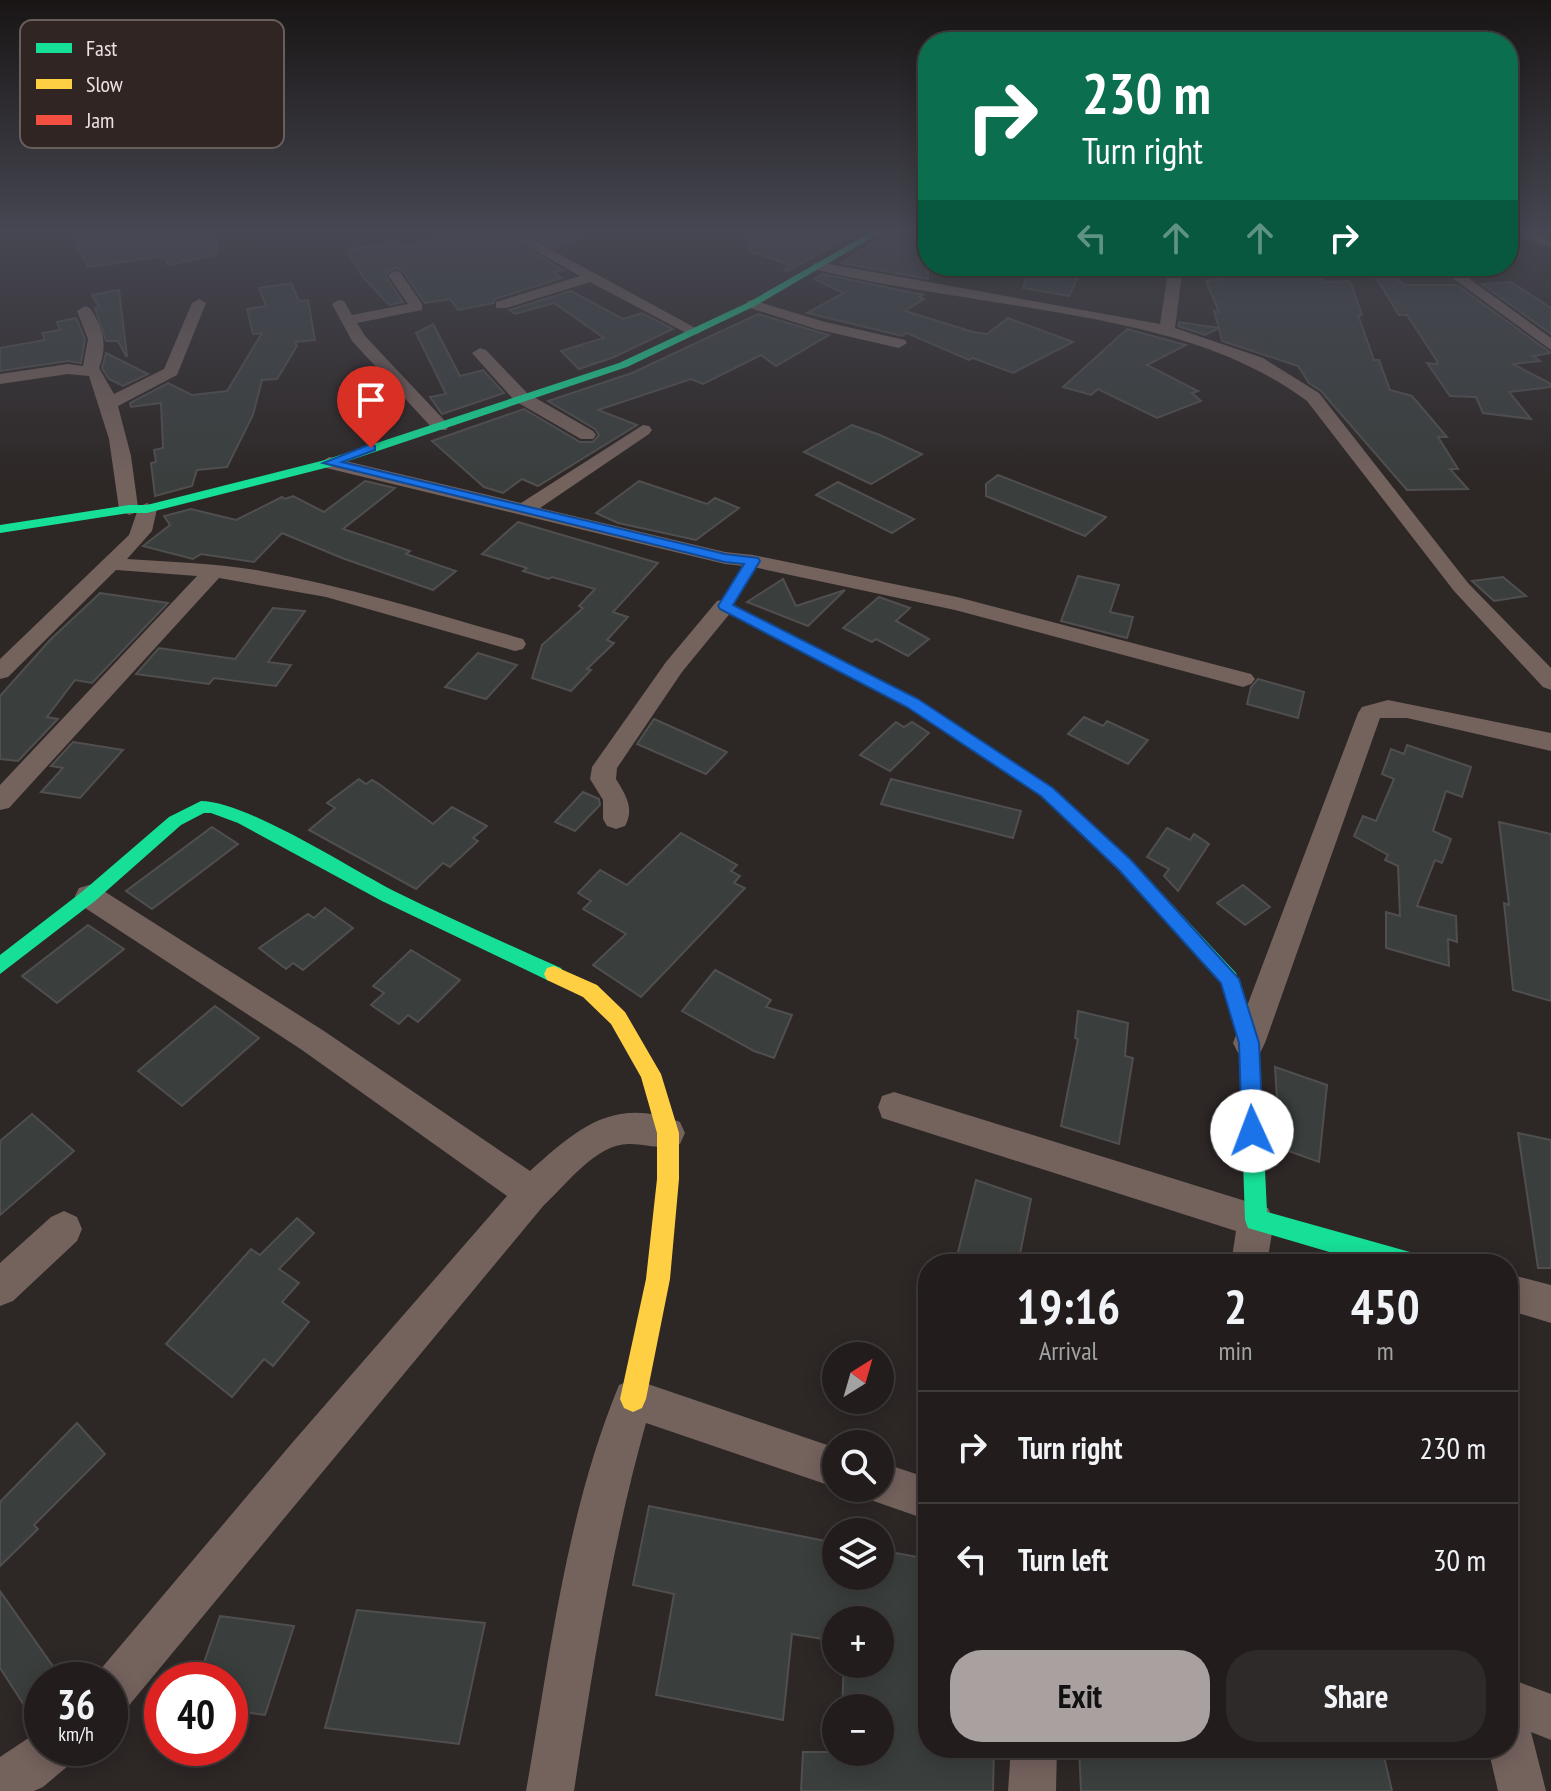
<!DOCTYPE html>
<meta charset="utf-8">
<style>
:root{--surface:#221d1c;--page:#2e2a29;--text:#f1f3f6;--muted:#a2a2a3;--line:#3f3b3b;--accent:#a8a1a0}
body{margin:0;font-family:"PT Sans Narrow",sans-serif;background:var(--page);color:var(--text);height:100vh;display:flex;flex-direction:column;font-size:30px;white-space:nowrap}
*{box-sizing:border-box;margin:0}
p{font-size:26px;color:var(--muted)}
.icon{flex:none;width:44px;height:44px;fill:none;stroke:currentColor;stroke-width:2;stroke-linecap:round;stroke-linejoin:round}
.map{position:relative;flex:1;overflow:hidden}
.panel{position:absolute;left:918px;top:1254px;width:600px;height:504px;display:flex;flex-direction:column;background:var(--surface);border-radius:32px;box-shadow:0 4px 20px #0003,0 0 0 2px var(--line)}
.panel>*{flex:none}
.hud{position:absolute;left:918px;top:32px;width:600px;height:244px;border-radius:32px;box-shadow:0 4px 20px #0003,0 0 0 2px var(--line);background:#0b6e4f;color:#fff;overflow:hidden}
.needle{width:52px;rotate:37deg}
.buttons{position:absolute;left:822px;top:1342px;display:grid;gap:16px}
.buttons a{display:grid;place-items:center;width:72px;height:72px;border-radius:50%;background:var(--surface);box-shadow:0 4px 20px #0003,0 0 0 2px var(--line);font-size:40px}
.speed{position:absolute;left:24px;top:1662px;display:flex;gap:16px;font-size:40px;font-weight:700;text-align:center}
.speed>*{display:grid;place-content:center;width:104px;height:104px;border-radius:50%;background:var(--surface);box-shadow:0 4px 20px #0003,0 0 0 2px var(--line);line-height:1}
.speed small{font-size:20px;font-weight:400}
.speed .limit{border:12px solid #d22;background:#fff;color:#111}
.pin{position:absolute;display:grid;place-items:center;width:68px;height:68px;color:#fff;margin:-82px -34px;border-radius:50% 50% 50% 0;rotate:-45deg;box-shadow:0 0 8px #0007}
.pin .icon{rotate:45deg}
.me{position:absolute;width:88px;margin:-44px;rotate:358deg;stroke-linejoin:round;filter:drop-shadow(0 0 6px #0008)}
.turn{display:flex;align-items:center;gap:28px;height:168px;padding:0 32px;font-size:36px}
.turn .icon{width:104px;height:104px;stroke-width:2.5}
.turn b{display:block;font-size:56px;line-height:68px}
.lanes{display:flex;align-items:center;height:76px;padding:0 32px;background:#0003;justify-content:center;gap:40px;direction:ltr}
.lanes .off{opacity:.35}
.eta{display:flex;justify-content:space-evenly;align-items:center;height:136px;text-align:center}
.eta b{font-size:48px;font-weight:600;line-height:56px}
.cta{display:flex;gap:16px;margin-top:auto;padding:16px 32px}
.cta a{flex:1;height:92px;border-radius:32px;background:var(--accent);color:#111;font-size:32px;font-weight:600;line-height:92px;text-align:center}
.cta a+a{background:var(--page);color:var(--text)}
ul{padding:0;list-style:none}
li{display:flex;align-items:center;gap:24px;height:112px;padding:0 32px;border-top:2px solid var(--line)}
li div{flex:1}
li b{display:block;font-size:30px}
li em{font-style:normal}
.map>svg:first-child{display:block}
.building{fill:#3a3f3e;stroke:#504e4e;stroke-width:2}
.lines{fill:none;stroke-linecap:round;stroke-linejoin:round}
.street{fill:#74625d;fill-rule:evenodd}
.fast{fill:#16e098;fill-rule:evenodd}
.slow{fill:#ffcf43;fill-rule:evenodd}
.jam{fill:#f24e42;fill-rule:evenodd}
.route{fill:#1a73e8;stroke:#114b97;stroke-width:2}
.key{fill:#302523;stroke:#685e5c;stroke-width:2}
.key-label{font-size:22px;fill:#eae3e1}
</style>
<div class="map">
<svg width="1551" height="1791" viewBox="0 0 1551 1791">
<rect width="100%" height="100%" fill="#2d2726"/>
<g class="building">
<path d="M87 231H211L217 243 216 255 168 265 165 256 88 267 71 234Z"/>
<path d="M479 231H497L563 270 553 272 562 278 495 299 493 303 458 310 450 299 425 303 402 270 396 268 387 272 386 277 403 302 389 305 363 277 347 250 399 241 403 247Z"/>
<path d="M523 231H587L556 249Z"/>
<path d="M750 231H859L788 271 784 270 790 265 749 251Z"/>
<path d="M891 231H928V279L841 263Z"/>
<path d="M1030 266H1083L1069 296 1023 288Z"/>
<path d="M1215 266 1269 271 1310 269 1325 282 1350 281 1362 315H1358L1374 360H1379L1390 390 1412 396 1447 437H1438L1458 469H1450L1468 489 1407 490 1321 391 1309 383 1298 366 1222 341 1219 328 1205 335 1178 326 1179 322 1219 328 1214 311 1219 312 1206 281 1221 279Z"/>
<path d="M1369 266H1383L1404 285H1457L1551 353 1533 356 1540 361 1513 364 1551 384V387L1509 392 1531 419 1483 413 1476 397 1450 396 1427 363 1438 364 1437 361 1407 315H1399Z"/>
<path d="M823 274 923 295 919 297 924 299 905 311 973 332 987 334 1008 318 1073 342 1013 373 973 358 969 360 907 333 902 336 807 313 844 293 814 279Z"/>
<path d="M1511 282 1551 308V334L1482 284Z"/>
<path d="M291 283 299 301 308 300 315 340 295 342 297 346 277 379 262 380 253 415 227 467 197 470 192 486 155 496 151 463 156 462 154 450 163 448 161 403 131 407 130 403 168 383 192 395 227 391 262 333 253 334 247 309 266 306 259 288Z"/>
<path d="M119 290 127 356H126L118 341H106L95 308 99 307 92 295Z"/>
<path d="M571 291 623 319 642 313 673 329 614 357 579 369 561 351 604 338 554 303 515 314 509 310Z"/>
<path d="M758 314 829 335 776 366 761 355 703 384 691 379 598 410 637 425 538 486 522 479 503 493 484 487 432 441 524 409 580 442H593L599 435 595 429 548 401 632 373Z"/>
<path d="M76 318 85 339 81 363 68 361 0 371V348L45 340 42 333 60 330 57 322Z"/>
<path d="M433 324 460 376 483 370 504 393 442 414 430 397 446 394 416 333Z"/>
<path d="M1127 329 1186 345 1147 365 1198 391 1192 393 1201 401 1157 418 1098 389 1091 395 1063 387Z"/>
<path d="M106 353 148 374 123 386 109 379 102 368Z"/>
<path d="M852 425 880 435 922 454 871 484 804 452Z"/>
<path d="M998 475 1106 517 1085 536 986 496V484Z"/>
<path d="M365 481 395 488 343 529 410 551 406 554 456 571 433 590 342 558 282 533 254 562 201 554 193 559 143 546 170 525 164 516 191 509 236 520 282 497 285 499 293 496 324 512Z"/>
<path d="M639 481 707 504 715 498 739 508 696 540 618 523 596 513Z"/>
<path d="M838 482 914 519 892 533 816 495Z"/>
<path d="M518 522 658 563 613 612 628 617 607 640 614 643 587 669 591 670 571 691 532 678 542 645 583 608 579 606 595 589 552 577 549 579 523 571 527 568 482 554Z"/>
<path d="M1078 576 1119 585 1110 612 1133 617 1127 638 1061 621Z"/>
<path d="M1503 577 1526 596 1494 601 1472 581Z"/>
<path d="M783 579 796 606 845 590 808 626 747 602Z"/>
<path d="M100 593 168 603 92 683 75 680 47 717 58 719 18 761 0 759V696L50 640Z"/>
<path d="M879 597 910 608 896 621 929 639 908 656 876 639 872 642 843 628Z"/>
<path d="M273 608 305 611 268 662 291 665 276 686 214 678 209 684 136 674 159 648 235 659Z"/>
<path d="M478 653 517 665 486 699 445 687Z"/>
<path d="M1258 679 1304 692 1298 718 1247 704 1251 687Z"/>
<path d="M1084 717 1103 726 1107 721 1148 740 1128 764 1068 734Z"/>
<path d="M654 719 681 731 727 752 706 774 637 744Z"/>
<path d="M896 722 904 727 912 722 929 733 890 771 860 755Z"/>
<path d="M73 742 123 750 80 798 41 792 63 768 51 766Z"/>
<path d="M1407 745 1471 767 1462 797 1446 791 1433 831 1451 839 1442 863 1435 860 1417 906 1456 916 1457 942 1448 939 1449 966 1386 948V912L1400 916 1398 866 1385 860 1388 855 1354 836 1363 816 1376 821 1394 779 1382 774 1391 749 1404 754Z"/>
<path d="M359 779 366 784 372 780 379 784 433 824 452 807 487 826 473 838 478 841 450 867 443 863 416 889 309 830 335 808 327 803Z"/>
<path d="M891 779 1021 811 1013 838 881 804Z"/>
<path d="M583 792 599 799 600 805 575 831 555 822Z"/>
<path d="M1499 822 1551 834V1001L1513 990 1504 903 1509 905Z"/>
<path d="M212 827 238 844 152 909 126 891Z"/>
<path d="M1167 828 1190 840 1194 834 1209 844 1178 891 1164 876 1169 869 1147 857Z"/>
<path d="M681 833 737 865 731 871 740 876 734 883 745 888 641 997 593 965 626 934 583 909 591 901 578 893 600 870 627 885Z"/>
<path d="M1243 885 1270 907 1245 925 1217 903Z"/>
<path d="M325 908 353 928 303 970 293 963 286 969 259 948 308 914 314 918Z"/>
<path d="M88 925 124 949 57 1003 22 976Z"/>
<path d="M411 950 460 980 418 1022 408 1015 399 1024 371 1005 384 993 373 986Z"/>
<path d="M715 970 771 1000 766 1007 792 1015 774 1058 754 1051 682 1011Z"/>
<path d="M215 1006 259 1038 182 1106 138 1071Z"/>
<path d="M1078 1011 1128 1023 1125 1056 1133 1058 1119 1144 1061 1126 1078 1039 1075 1038Z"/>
<path d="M1275 1067 1327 1085 1319 1162 1280 1148Z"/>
<path d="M32 1114 74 1151 0 1215V1141Z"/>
<path d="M1518 1133 1551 1140V1268H1538Z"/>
<path d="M976 1180 1031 1199 1018 1264H955Z"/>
<path d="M297 1218 314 1233 279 1269 299 1283 282 1302 309 1322 273 1366 264 1359 232 1397 166 1344 251 1249 260 1255Z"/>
<path d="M77 1423 105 1454 34 1525 38 1529 0 1566V1502Z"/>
<path d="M649 1506 836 1543V1576H880V1550L928 1559V1748H994L993 1791H801L803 1752H880V1708H842L844 1664H880V1620H836V1641L792 1634 783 1720 656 1695 674 1594 633 1585Z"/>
<path d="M0 1591 57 1672 50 1680H42V1690L26 1708 0 1668Z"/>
<path d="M357 1610 485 1623 459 1744 325 1728Z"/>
<path d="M220 1616 294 1626 265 1715 230 1710V1680H198Z"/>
<path d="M1079 1748H1382L1392 1791H1081Z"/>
</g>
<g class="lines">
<g class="street">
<path d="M500 231H517L701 331 698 334H688L590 282 506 308H496V302L580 276Z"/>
<path d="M1508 231H1526L1551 240V248L1508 234Z"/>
<path d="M818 262 1160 324 1169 266H1183L1175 328 1263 358 1319 393 1468 583 1551 668V690L1543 687 1454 591 1307 401C1242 353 1172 335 1094 319 1001 301 905 291 813 269V263Z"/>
<path d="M1436 266H1452L1551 338V350Z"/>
<path d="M395 271 400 272 422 304V310L357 323 365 336 446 422 449 426 446 430H434L352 341 332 304 339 300 344 301 352 315 408 304 388 275Z"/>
<path d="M199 299 206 303 177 375 118 406 131 456 138 507 147 503 157 509 152 531 127 559C170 562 213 563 256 570 347 586 434 614 523 639L526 644 523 649 515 651 326 597 219 578 9 808 0 810V785L197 576 116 570 8 677 0 679V659L129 535 137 512 129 515 119 509 109 439 89 376 68 374 0 384V374L68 364 83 366 88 339 77 311 85 306 90 308C103 327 108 346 99 368L114 394 164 369 192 303Z"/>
<path d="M752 300 825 322 905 340 907 343 899 348 816 329 747 307V301Z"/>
<path d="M480 348 486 350 527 393 593 431 596 435 593 439H581L515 401 472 353Z"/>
<path d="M643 425 649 426 652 430 649 434 540 508 725 552 753 555 957 597 1251 674 1255 679 1251 684 1243 687 955 610 753 567 725 564 322 467 320 463 329 457 521 503Z"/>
<path d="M725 599 736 606 682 672 617 768 616 779C625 794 635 808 625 826L616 829 607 826 603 819V800L590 779 592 767 666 662 717 601Z"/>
<path d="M1388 700 1551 733V751L1407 718H1380L1265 1043 1260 1053 1249 1057 1238 1053 1233 1043 1358 713 1362 707Z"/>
<path d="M89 885 99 888 324 1031 530 1171C577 1129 613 1096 680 1122L685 1133 680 1144C662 1151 648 1144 630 1144 597 1143 567 1184 544 1205L126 1709 110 1716V1680H93L94 1677 292 1443 507 1196 302 1050 79 904 75 896 79 888Z"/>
<path d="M894 1092 1268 1208 1274 1220 1267 1264H1231L1236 1231 882 1118 878 1107 882 1096Z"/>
<path d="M64 1211 77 1217 82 1229 77 1241 13 1301 0 1306V1263L51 1217Z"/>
<path d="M1508 1274 1551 1285V1323L1508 1310Z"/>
<path d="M633 1379 836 1448 837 1488 646 1423C612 1544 593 1667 574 1791H526C550 1656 566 1513 619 1385Z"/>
<path d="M880 1462 928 1478V1520L865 1498 862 1488H880Z"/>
<path d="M1508 1678 1551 1694V1740L1531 1732 1546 1791H1498L1488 1748H1508Z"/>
<path d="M42 1729V1748H75L69 1765 43 1787 34 1791H0V1757Z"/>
<path d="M1011 1748H1057L1056 1791H1008Z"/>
</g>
<g class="fast">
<path d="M873 231H883L755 306 627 367 333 466 147 513H129L0 533V525L129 505H147L325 460 619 363 749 302Z"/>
<path d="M887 685 918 699 1053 788 1131 860 1236 973 1259 1043 1267 1212 1410 1252 1418 1256 1422 1264H1370L1248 1228 1245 1220 1239 1043 1221 983 1119 870 1041 796 908 707 882 694 879 690Z"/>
<path d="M201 801C246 801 349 868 394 891 449 918 505 943 561 968L564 974 561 980 554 982 547 980 382 901 238 823 211 813H204L181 825 95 901 0 974V955L83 891 169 817Z"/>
</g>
<path class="slow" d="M554 966 597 985 625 1012 661 1074 679 1133V1179L670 1279 646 1399 642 1408 633 1412 624 1408 620 1399 646 1279 657 1179V1133L641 1077 611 1024 583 997 547 980 544 974 547 968Z"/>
<path class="jam" d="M753 557 760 561 733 605 892 686V694H882L720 609 718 606 746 561Z"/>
</g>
<linearGradient id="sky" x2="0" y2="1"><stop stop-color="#191515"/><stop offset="0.48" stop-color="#464752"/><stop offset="1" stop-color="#464752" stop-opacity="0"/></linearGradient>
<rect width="1551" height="482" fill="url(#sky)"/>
<path class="route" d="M371 444 375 446V450L342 462 725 554 758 558 760 561 733 605 918 699 1053 788 1131 860 1239 979 1259 1043 1263 1131 1260 1139 1252 1142 1245 1139 1242 1131 1239 1043 1221 983 1119 870 1041 796 907 707 720 609 718 606 744 564 725 562 323 463Z"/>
<rect x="20" y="20" width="264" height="128" rx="12" class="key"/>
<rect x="36" y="43" width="36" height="10" fill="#16e098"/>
<rect x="36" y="79" width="36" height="10" fill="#ffcf43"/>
<rect x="36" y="115" width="36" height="10" fill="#f24e42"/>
<g class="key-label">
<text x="86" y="56">Fast</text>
<text x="86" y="92">Slow</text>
<text x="86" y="128">Jam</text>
</g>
</svg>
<div class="buttons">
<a><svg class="needle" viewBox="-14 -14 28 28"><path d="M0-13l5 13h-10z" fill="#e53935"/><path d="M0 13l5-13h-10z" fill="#a2a2a3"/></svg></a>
<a><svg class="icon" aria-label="search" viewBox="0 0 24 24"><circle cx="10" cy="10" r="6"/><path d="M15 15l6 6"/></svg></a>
<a><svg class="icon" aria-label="layers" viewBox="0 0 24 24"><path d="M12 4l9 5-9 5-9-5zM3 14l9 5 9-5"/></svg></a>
<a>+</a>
<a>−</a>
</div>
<div class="speed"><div>36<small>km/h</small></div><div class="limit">40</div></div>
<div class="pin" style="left:371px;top:448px;background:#d93025"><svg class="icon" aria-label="arrive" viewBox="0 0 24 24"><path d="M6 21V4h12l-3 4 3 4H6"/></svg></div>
<svg class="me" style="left:1252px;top:1131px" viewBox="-20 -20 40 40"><circle r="19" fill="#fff"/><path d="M0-13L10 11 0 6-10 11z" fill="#1a73e8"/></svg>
<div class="hud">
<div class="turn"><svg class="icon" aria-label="right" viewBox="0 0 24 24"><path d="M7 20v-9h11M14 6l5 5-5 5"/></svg><div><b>230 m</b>Turn right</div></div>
<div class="lanes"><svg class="icon off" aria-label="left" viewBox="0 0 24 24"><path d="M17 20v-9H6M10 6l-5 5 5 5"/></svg><svg class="icon off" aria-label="ahead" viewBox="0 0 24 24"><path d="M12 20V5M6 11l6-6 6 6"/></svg><svg class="icon off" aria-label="ahead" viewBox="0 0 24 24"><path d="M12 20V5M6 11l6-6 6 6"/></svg><svg class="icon" aria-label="right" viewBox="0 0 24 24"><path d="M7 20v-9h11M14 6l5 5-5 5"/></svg></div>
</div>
<section class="panel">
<div class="eta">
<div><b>19:16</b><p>Arrival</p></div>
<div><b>2</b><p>min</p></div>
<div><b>450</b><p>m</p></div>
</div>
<ul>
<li><svg class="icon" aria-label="right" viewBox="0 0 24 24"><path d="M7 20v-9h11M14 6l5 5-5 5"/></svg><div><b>Turn right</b></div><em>230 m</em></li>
<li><svg class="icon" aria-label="left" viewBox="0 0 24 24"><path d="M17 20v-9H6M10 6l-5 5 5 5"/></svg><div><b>Turn left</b></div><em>30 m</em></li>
</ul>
<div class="cta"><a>Exit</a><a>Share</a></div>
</section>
</div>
